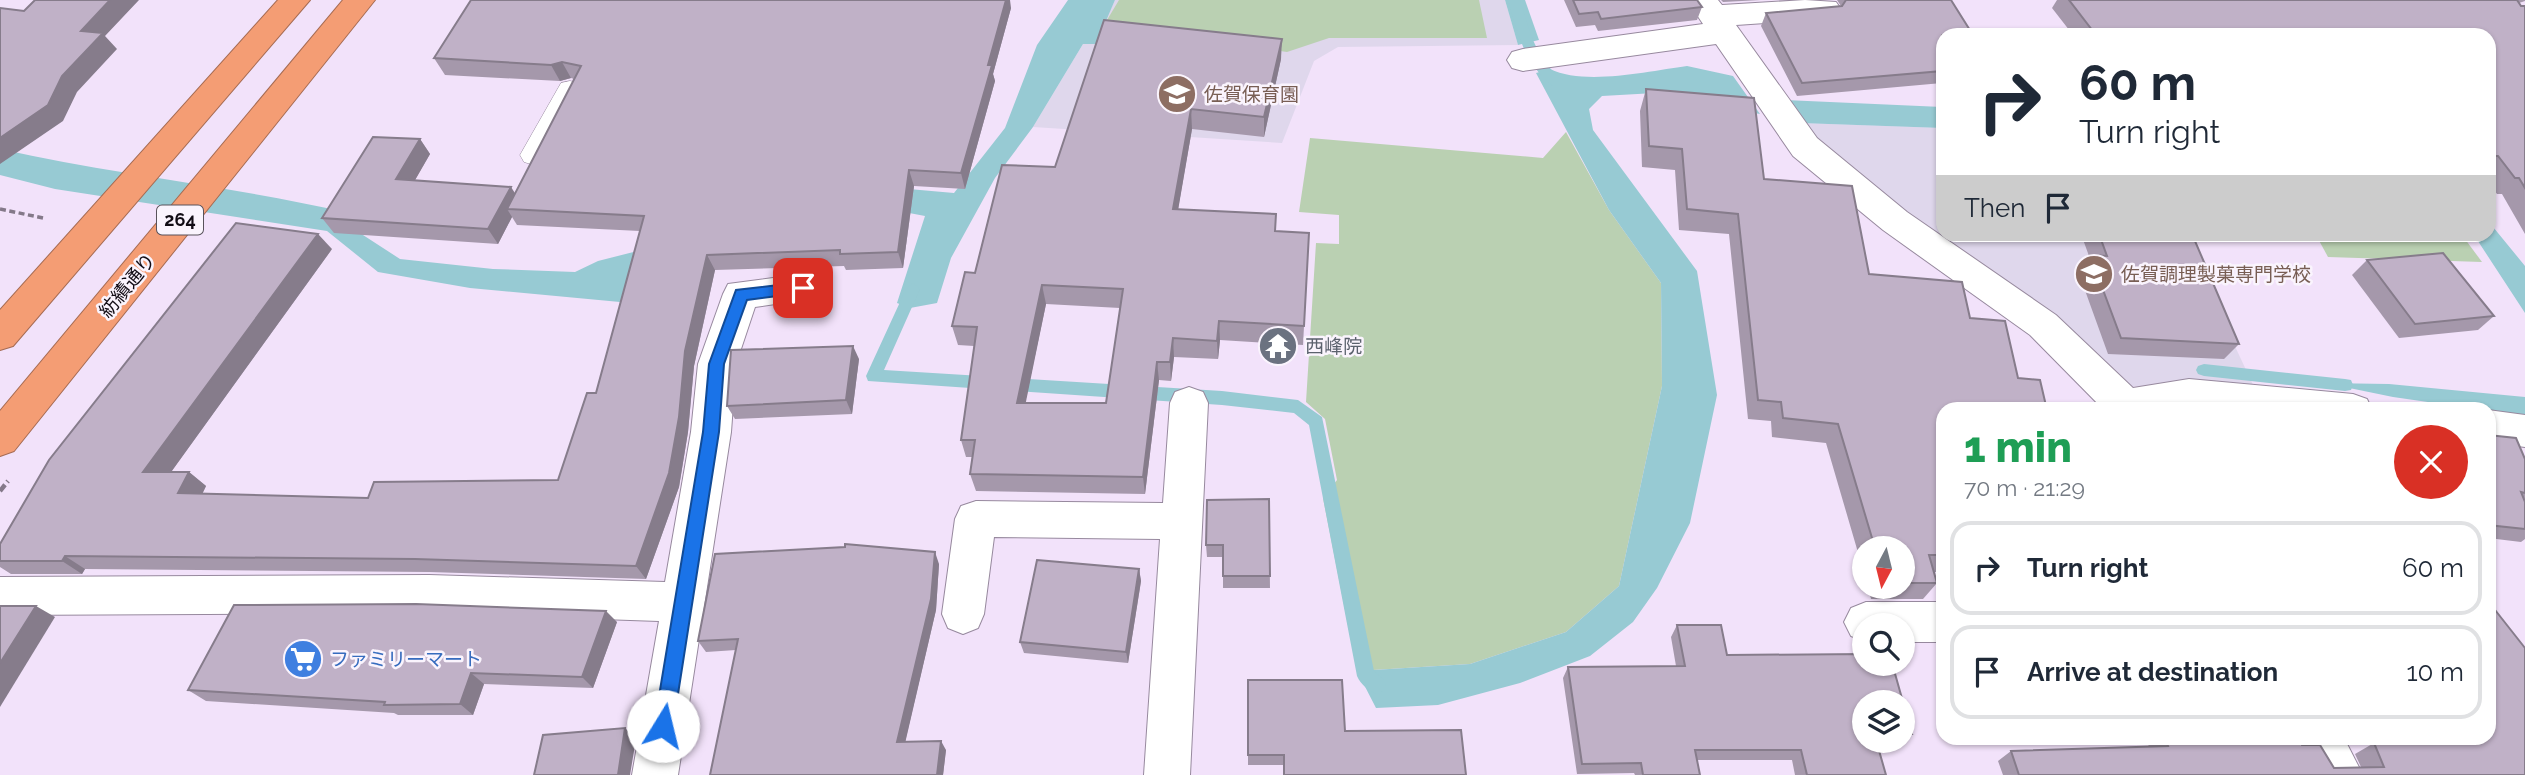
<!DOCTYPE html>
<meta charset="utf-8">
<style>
:root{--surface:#fff;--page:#f6f6f7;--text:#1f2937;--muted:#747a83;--line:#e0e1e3}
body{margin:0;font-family:Raleway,"Noto Sans JP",sans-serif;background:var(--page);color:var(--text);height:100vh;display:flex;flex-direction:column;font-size:26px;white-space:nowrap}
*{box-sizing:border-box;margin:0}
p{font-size:23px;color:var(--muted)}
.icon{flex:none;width:38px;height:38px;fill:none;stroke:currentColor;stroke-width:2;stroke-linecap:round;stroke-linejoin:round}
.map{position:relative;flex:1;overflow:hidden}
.details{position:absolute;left:1936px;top:402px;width:560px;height:343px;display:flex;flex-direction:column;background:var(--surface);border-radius:21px;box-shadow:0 2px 5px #0004}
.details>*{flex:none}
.guide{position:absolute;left:1936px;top:28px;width:560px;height:214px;border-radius:21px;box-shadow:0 2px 5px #0004;background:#fff;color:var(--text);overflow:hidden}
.needle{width:46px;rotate:187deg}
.tools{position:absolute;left:1852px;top:536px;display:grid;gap:14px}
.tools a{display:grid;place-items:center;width:63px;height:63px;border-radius:50%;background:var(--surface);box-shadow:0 2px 5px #0004;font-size:35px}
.pin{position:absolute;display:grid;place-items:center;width:60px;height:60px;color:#fff;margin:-30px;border-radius:14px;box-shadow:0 4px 10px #0006}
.me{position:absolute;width:77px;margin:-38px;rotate:9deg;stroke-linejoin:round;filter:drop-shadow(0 0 5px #0008)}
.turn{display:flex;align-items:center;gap:24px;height:147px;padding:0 28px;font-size:32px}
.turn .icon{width:91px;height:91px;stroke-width:2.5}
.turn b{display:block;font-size:49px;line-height:60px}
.then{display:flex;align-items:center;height:66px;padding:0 28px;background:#0003;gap:14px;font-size:26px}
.round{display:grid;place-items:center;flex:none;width:74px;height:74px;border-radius:37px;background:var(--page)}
.overview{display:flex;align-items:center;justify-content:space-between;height:119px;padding:0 28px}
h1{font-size:42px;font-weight:800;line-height:52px;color:#1e9e55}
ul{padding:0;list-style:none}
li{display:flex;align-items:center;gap:21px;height:94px;margin:0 14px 10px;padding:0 14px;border:4px solid var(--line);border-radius:21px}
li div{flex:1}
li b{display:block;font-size:26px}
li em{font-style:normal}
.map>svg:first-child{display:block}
.education{fill:#dfd7ec}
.green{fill:#bad0b2}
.water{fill:#97cad3}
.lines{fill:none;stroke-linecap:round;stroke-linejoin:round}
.stream{fill:#97cad3;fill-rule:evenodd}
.lane-casing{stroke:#97899e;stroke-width:1}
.street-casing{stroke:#97899e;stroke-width:2}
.highway-casing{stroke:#a56b53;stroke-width:2}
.path-far1{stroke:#847989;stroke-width:3.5;stroke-dasharray:6 3.5;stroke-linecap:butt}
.path{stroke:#847989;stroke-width:4.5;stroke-dasharray:8 3.5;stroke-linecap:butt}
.lane{fill:#fff;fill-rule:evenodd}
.street{fill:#fff;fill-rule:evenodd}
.highway{fill:#f49d74;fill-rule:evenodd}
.wall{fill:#a598ab;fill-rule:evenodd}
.shaded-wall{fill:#867c8b}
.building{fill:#c0b1c7;stroke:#867c8b;stroke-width:2;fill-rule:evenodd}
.route{fill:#1a73e8;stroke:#114b97;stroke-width:2}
.labels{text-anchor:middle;stroke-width:5;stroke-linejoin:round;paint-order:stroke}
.shield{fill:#faf4fd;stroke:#58525b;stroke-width:2}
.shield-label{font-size:18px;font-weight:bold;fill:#120d15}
.education-label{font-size:19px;fill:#785e54;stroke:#faf4fd;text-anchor:start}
.street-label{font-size:19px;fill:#120d15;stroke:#faf4fd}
.worship-label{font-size:19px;fill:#5b616d;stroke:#faf4fd;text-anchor:start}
.shop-label{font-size:19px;fill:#366cbe;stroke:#faf4fd;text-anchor:start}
</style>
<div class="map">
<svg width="2525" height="775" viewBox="0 0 2525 775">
<rect width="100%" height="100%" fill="#f2e2fa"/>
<g class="education">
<path d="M1115 0H1505L1518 45 1338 47 1314 61 1282 143 1033 127 1083 44 1107 17Z"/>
<path d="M1800 123 1942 128V234L2183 235 2254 387 2188 383 2126 387 1895 211Z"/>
</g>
<g class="green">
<path d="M1119 0H1479L1487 38H1329L1287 52 1104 25Z"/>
<path d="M1566 132 1609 210 1661 283 1662 386 1619 586 1566 632 1470 664 1357 671 1323 498 1337 480 1325 419 1306 402 1316 243 1339 244V215L1299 212 1310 138 1543 158Z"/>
<path d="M2316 235H2462L2482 262 2328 257Z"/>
</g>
<g class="water">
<path d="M1068 0H1115L1096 44H1083L1033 127 995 178 951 258 937 303 910 308 897 303 925 216 809 194 731 195 720 200 701 253 620 302 470 288 378 272 327 231 55 189 0 175V149C115 175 233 186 349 213L363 235 400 259 493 269 575 272 598 261 661 245 704 167 773 169 817 174 852 184 954 193 1005 128 1037 45Z"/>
<path d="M1505 0H1525L1539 40 1518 45Z"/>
<path d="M1687 66 1733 76 1760 114 1715 106 1673 92 1602 96 1589 109 1593 130 1697 271 1717 395 1690 523 1657 588 1633 622 1590 656 1520 683 1438 705 1376 708 1357 671 1470 664 1566 632 1619 586 1662 386 1661 283 1609 210 1536 73 1550 69C1585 86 1649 71 1687 66Z"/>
<path d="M1785 100 1942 107V128L1800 123Z"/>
<path d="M2489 222 2525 266V313L2474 235 2488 234Z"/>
<path d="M2325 383 2389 384 2525 397V416L2393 397Z"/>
</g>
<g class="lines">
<g class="stream">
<path d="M1508 0H1520C1529 30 1536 60 1563 80V86H1553C1525 65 1517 32 1508 0Z"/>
<path d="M913 283 920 289 884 370 1222 391 1298 400 1322 417 1374 671 1383 679 1386 685 1383 691 1377 694C1368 690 1361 685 1357 676L1309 425 1294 413 1222 405 868 381 866 376 906 289Z"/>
<path d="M2204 364 2345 379 2351 380 2353 385 2351 390 2345 391 2204 376 2198 374 2196 370 2198 366Z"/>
</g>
<g class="lane-casing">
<path id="lane" d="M570 81 579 83 583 90 548 155 544 162 534 165 524 162 520 155 557 90 561 83Z"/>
</g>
<g class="street-casing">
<g id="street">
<path d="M1687 0H1718L1722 5 1805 0 1836 2 1841 9 1836 16 1825 19 1736 25 1817 138 1907 212 2056 315 2133 388 2189 379 2353 394 2367 399 2372 410H2104L2030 335 1883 230 1793 156 1716 44 1523 71 1512 68 1507 60 1512 52 1523 49 1703 24Z"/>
<path d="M803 274 816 278 821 288 816 298 755 307 736 364 731 432 678 775H632L659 621 429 613 0 615V577L429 575 665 582 691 432 698 364 723 294 728 284Z"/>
<path d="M1189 387 1203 392 1208 403 1190 775H1144L1160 539 994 537 984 614 978 628 963 634 948 628 942 614 955 519 961 506 976 501 1163 503 1170 403 1175 392Z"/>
<path d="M2488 410 2525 415V447L2488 442Z"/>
<path d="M1866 602H1942V642H1902V625H1864V641L1851 636 1844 622 1851 608Z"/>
<path d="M2297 738H2344L2363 775H2315Z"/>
</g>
</g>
<g class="highway-casing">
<g id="highway">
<path d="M278 0H310L13 346 0 350V310Z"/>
<path d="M343 0H375L14 451 0 456V411Z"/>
</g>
</g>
<path class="path-far1" d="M0 209 43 218"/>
<path class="path" d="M0 491 8 481"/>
<use href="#lane" class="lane"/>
<use href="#street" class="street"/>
<use href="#highway" class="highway"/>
</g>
<g class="wall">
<path d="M1564 0H1697L1702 7 1697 20 1598 31 1595 25 1576 27Z"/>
<path d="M1721 0H1761L1723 2Z"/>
<path d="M1837 0H1951L1942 35V83L1797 96 1761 26 1766 13 1841 6Z"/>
<path d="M2057 0H2525V1L2519 3 2521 6H2525V234L2502 194H2497L2488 182V35H2073L2052 8Z"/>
<path d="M1011 8 993 74 995 81 965 189 914 186 903 268 846 270 844 266 715 270 694 366 688 432 679 487 646 579 429 572 85 569 82 574H11L0 567V544L332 249 171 472H189L206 486 202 494 368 498 558 480 596 393 640 231 517 225 512 217 498 244 334 233 322 218 420 139 430 154 415 180 515 193 574 79 571 78 560 81 445 75 434 58Z"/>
<path d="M1281 59 1264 137 1192 129 1178 209 1276 231 1309 233 1303 345 1220 340 1218 359 1174 357 1171 381 1159 380 1145 494 976 491 970 474 972 457H966L961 440 974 346 958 345 952 326 975 273 1055 167ZM1046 304 1120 308 1106 403H1025Z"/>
<path d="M1646 89 1764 179 1869 274 1942 410V572H1934L1937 583 1923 599H1871L1868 586H1902V548H1864V573L1826 443 1772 437 1771 421 1748 419 1729 234 1679 230 1675 170 1642 167 1640 111Z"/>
<path d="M2081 234H2192L2239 344 2224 359 2108 354 2078 271 2089 256Z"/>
<path d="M2367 260 2494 316 2478 330 2399 338 2352 275Z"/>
<path d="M859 359 852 414 735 419 727 406Z"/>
<path d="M2488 435 2525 459V539L2521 542 2488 538Z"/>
<path d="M1269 499 1270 588H1223V557H1207L1206 545Z"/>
<path d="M939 564 936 610 905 742 946 750 943 775 736 650 706 652 698 641Z"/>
<path d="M1139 569 1141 581 1128 663 1024 653 1020 642Z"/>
<path d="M617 622 593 688 484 684 473 715H398L394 713 206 701 188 690Z"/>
<path d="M1677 625H1721L1727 655 1864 654V663H1892L1912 734 1901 745H1877L1886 775H1795L1792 760H1697L1700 775H1635L1634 773 1577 774 1563 678 1568 667 1676 666 1671 637ZM1864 702H1902V740H1864Z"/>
<path d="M1248 680 1345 731 1466 775H1284L1283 765H1248Z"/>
<path d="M2146 738H2299L2302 745 2334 768 2361 767 2355 754 2374 743H2378L2376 738H2488L2525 775H2003L1998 761 2011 751 2149 747Z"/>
</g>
<g class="shaded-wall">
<path d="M110 0H139L105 36 117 49 77 92 63 121 0 164V138L81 31Z"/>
<path d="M1005 0H1010L1011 8 993 74 995 81 965 189 961 173Z"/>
<path d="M1282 39 1281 59 1264 137V117Z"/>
<path d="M562 62 571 78 560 81 551 65Z"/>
<path d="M1191 109 1192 129 1175 228 1173 209Z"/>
<path d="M420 139 430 154 407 194 396 179Z"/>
<path d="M909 170 914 186 903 268 898 252Z"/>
<path d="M511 187 520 201 507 209 512 217 498 244 488 229Z"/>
<path d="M318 234 332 249 161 486 143 472Z"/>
<path d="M707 255 715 270 694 366 688 432 679 487 646 579 636 566Z"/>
<path d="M1042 285 1046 304 1022 421 1017 403Z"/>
<path d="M1219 321 1220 340 1218 359 1217 341Z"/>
<path d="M1173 338 1174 357 1171 381 1170 362Z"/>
<path d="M853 346 859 359 852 414 846 400Z"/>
<path d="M1157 362 1159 380 1145 494 1143 477Z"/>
<path d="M189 472 206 486 196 507 178 493Z"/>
<path d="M935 552 939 564 936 610 903 752 897 742Z"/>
<path d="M65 556 85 569 82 574 62 561Z"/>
<path d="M1139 569 1141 581 1128 663 1126 652Z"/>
<path d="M36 606 55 617 0 707V663Z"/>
<path d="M606 611 617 622 593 688 582 677Z"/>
<path d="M471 673 484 684 473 715 460 704Z"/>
<path d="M625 728 636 739 630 775H618Z"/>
<path d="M941 741 946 750 943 775H937Z"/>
</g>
<g class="building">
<path d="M35 0H110L81 31 103 33 62 76 48 105 0 138V8L24 11Z"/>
<path d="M471 0H1006L988 65H992L961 173 909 170 898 252 840 254V250L707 255 685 351 679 417 669 473 636 566 415 559 65 556 62 561H0V544L49 460 236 223 318 234 143 472H189L178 493 368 498 374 482 558 480 587 393H596L644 216 507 209 581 66 562 62 551 65 434 58Z"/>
<path d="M1573 0H1697L1702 7 1601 19 1598 12 1579 14Z"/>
<path d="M1846 0H1951L1973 35H1942V71L1802 83 1766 13 1842 6Z"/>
<path d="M2069 0H2517L2521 6H2525V188L2519 178H2515L2498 156H2488V35H2096Z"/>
<path d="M1104 20 1282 39 1264 117 1191 109 1173 209 1276 214 1275 231 1309 233 1304 326 1219 321 1217 341 1173 338 1170 362H1157L1143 477 970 474 975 440H961L977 327 952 326 965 272 975 273 1002 165 1055 167ZM1042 285 1123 289 1106 403H1017Z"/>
<path d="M1646 89 1754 98 1764 179 1852 186 1869 274 1962 282 1970 318 2005 321 2018 378 2040 380 2047 410H1942V555H1929L1937 583H1902V548H1875L1838 424 1783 418 1781 402 1758 400 1738 214 1687 209 1682 149 1649 146Z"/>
<path d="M373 137 420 139 396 179 511 187 488 229 322 218Z"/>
<path d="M2099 234H2192L2239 344 2121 338 2090 255 2107 256Z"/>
<path d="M2443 253 2494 316 2415 324 2367 260Z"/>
<path d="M853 346 846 400 727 406 731 350Z"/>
<path d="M2488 435 2516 438 2525 459V493L2521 492 2525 502V529L2488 525Z"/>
<path d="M1269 499 1270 576H1223V545H1206L1207 500Z"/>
<path d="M845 544 935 552 931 599 897 742 941 741 937 775H710L738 639 698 641 715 554 845 547Z"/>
<path d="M1037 560 1139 569 1126 652 1020 642Z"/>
<path d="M2488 601 2525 648V775H2019L2011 751 2168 746 2165 738H2299L2302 745H2320L2334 768 2384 767 2374 743H2402L2400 738H2488Z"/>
<path d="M416 604 606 611 582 677 471 673 460 704 384 705 385 702 188 690 234 605Z"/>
<path d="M0 606H36L0 663Z"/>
<path d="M1677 625H1721L1727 655 1864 654V663H1892L1912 734H1902V702H1864V740H1876L1886 775H1807L1801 750H1695L1700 775H1643L1641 763 1582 764 1568 667 1685 666Z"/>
<path d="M1248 680H1342L1345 731 1461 730 1466 775H1284V755H1248Z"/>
<path d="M625 728 618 775H534L543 735Z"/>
</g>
<path class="route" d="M803 282 810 288 808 292 747 300 724 364 719 432 673 726 670 732 663 735 657 732 654 726 703 432 709 364 736 290Z"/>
<defs>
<g id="school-disc" transform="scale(2.0125)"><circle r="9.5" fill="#8d6e63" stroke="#faf4fd"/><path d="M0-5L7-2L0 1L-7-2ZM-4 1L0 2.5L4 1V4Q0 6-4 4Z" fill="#fff"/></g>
<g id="university-disc" transform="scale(2.0125)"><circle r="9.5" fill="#8d6e63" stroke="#faf4fd"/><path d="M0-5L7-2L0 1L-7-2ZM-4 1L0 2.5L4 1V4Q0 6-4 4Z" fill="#fff"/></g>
<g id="temple-disc" transform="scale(2.0125)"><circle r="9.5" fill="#6b7280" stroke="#faf4fd"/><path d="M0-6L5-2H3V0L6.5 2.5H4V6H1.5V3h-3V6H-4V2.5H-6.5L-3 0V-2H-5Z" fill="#fff"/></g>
<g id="supermarket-disc" transform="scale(2.0125)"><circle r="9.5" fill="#3f7fe0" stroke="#faf4fd"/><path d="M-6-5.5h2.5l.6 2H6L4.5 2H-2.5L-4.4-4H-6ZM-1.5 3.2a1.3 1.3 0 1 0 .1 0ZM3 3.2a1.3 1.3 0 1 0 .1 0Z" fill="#fff"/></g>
</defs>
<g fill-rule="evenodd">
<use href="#school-disc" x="1177" y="94"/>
<use href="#university-disc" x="2094" y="274"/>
<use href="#temple-disc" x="1278" y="346"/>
<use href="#supermarket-disc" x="303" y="659"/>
</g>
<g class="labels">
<rect class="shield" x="157" y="205.5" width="46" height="29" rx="5"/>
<g class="shield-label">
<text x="180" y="226">264</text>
</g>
<g class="education-label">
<text x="1204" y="101">佐賀保育園</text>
<text x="2121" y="281">佐賀調理製菓専門学校</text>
</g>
<g class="street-label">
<text transform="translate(127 285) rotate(-51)" y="7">紡績通り</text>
</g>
<g class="worship-label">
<text x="1305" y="353">西峰院</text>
</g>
<g class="shop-label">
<text x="330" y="666">ファミリーマート</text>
</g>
</g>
</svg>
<div class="tools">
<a><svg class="needle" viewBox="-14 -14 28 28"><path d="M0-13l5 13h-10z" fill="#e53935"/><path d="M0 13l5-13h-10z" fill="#747a83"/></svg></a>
<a><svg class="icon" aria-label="search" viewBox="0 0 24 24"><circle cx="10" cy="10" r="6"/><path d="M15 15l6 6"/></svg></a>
<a><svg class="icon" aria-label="layers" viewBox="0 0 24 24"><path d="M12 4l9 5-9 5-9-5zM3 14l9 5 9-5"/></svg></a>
</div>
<div class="pin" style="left:803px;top:288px;background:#d93025"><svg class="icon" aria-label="arrive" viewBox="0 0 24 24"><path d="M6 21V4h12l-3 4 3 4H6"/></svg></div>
<svg class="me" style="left:663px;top:726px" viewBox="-20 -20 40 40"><circle r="19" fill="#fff"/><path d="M0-13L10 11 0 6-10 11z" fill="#1a73e8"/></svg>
<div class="guide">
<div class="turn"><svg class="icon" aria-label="right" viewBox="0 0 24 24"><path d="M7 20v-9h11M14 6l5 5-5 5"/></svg><div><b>60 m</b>Turn right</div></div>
<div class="then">Then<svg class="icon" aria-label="arrive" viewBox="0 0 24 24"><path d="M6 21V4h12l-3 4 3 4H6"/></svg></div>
</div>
<section class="details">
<div class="overview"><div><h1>1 min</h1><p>70 m · 21:29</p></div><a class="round" style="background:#d93025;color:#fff"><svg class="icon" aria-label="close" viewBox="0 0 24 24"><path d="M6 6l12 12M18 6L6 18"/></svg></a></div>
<ul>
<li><svg class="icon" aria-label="right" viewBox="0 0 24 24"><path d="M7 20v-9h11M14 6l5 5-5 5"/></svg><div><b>Turn right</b></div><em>60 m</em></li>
<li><svg class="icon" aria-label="arrive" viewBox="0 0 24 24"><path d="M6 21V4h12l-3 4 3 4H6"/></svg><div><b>Arrive at destination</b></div><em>10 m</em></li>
</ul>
</section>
</div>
